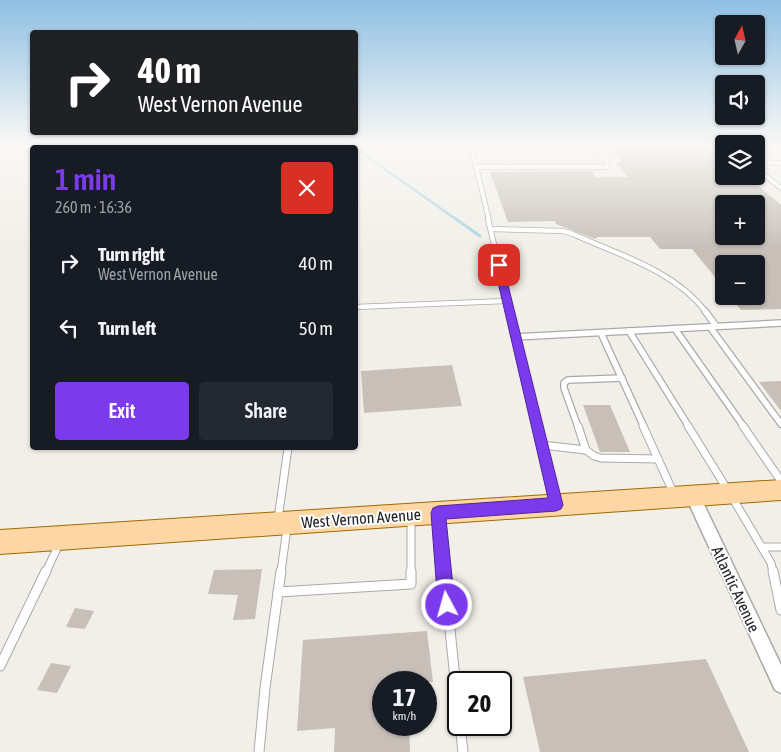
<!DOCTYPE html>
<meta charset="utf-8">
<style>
:root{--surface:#171b24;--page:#242831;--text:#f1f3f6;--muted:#9ea1a6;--accent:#7c3aed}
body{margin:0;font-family:"Asap Condensed",sans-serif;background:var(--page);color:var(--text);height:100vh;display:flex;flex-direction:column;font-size:19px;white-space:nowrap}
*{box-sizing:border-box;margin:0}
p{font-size:16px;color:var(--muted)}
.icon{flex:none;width:28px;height:28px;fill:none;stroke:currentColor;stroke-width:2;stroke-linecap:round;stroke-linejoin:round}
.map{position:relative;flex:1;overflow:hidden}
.panel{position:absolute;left:30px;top:145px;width:328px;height:305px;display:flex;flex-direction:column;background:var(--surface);border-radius:5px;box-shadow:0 1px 4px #0004}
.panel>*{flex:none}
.hud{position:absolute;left:30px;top:30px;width:328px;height:105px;border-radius:5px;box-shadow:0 1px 4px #0004;background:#202124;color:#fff;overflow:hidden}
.needle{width:32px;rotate:8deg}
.tools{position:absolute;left:715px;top:15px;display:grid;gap:10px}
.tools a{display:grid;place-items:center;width:50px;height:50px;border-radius:5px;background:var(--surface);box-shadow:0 1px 4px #0004;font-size:25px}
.speed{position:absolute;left:372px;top:671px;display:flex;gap:10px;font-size:25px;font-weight:700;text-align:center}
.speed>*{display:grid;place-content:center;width:65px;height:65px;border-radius:50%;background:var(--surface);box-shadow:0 1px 4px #0004;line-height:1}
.speed small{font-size:12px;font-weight:400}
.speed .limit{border:2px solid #111;border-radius:8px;background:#fff;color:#111}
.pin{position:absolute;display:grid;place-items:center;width:42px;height:42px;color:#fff;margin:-21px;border-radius:10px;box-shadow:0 2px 8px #0006}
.me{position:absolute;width:55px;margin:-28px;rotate:354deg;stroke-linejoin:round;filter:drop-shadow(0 0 4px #0008)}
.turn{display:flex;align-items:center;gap:18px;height:105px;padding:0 25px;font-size:22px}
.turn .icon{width:65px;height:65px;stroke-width:2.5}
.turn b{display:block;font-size:35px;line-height:42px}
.round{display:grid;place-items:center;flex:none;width:52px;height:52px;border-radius:5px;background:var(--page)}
.head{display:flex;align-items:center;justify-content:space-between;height:85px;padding:0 25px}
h1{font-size:30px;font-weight:600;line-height:38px;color:var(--accent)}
.primary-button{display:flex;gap:10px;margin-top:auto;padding:10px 25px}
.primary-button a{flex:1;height:58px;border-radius:5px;background:var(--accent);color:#fff;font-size:20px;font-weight:600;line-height:58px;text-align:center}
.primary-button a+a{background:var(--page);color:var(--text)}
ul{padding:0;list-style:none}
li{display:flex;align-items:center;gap:15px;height:65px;padding:0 25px}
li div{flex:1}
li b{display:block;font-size:19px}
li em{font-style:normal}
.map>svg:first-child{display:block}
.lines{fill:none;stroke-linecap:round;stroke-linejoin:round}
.stream-far1{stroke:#aad3df;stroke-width:2.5}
.stream{stroke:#aad3df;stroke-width:3}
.building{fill:#c7bfb8;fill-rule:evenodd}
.lane-far4-casing{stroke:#a9a9a9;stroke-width:5.5}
.lane-far3-casing{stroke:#a9a9a9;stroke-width:6}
.lane-far2-casing{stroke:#a9a9a9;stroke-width:8}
.lane-far1-casing{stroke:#a9a9a9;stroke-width:9}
.lane-casing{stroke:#a9a9a9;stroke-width:11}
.street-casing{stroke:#a9a9a9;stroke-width:3}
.primary-casing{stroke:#a06b00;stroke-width:2}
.lane-far4{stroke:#fff;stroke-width:4}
.lane-far3{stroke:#fff;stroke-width:4.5}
.lane-far2{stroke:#fff;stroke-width:5.5}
.lane-far1{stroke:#fff;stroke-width:7}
.lane{stroke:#fff;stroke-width:9}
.street{fill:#fff;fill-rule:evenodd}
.primary{fill:#fcd6a4;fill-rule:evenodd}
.route{fill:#7c3aed;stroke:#51269a}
.labels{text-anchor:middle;stroke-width:4;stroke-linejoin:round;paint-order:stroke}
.near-street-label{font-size:16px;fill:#222;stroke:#fff}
</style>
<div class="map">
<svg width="781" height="752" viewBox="0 0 781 752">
<rect width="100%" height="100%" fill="#f2efe9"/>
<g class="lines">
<path class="stream-far1" d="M355 148 457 220"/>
<path class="stream" d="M456 219 480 236"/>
</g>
<g class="building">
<path d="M609 146H715L724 153V176H747L781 205V309L741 310 730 296H756V264H724V288L692 249H660L650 237H597L595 239 556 224 555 221 508 222 490 172 592 171 596 177H628L616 162H622ZM724 204H756V236H724Z"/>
<path d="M452 365 462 406 364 413 361 371Z"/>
<path d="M781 381V411L759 382Z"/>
<path d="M583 405H610L630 452H600Z"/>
<path d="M262 569 255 619 233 620 238 595 208 594 214 570Z"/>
<path d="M75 608 94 611 85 629 66 627Z"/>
<path d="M427 631 433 682H384V725H409L410 752H334L335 728 297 731 303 640Z"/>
<path d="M706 659 749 752H540L523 677Z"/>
<path d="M51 663 71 666 57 693 37 690Z"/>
</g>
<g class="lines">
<g class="lane-far4-casing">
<g id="lane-far4">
<path d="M471 146 489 220"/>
<path d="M756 162 781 163"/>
<path d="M476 167H606L608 163 596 146"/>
<path d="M756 168 781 188"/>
</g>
</g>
<g class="lane-far3-casing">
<g id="lane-far3">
<path d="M488 219 510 312"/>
<path d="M491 229 563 231 573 234C619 255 674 270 706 312"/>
<path d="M355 307 506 301"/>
</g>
</g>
<g class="lane-far2-casing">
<g id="lane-far2">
<path d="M510 311 538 427"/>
<path d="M705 311 716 326"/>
<path d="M710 327 781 424"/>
<path d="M675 329 744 427"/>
<path d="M629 331 689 427"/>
<path d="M601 333 644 427"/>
<path d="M515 337 781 323"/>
<path d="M578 427 564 388V383L568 380 622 378"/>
</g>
</g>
<g class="lane-far1-casing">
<g id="lane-far1">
<path d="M537 426 555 500"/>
<path d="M643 426 673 492"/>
<path d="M688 426 727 489"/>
<path d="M743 426 781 481"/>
<path d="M542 445 586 450 578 426"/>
<path d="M586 450 594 456 601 458 658 459"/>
<path d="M732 497 771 563 773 572"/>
<path d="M438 517 444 572"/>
<path d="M278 519 288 448"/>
<path d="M411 520V572"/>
<path d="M762 547H781"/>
<path d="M46 572 59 544"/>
<path d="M281 572 287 528"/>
</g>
</g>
<g class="lane-casing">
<g id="lane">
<path d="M444 571 459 718"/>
<path d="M773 571 781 610"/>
<path d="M278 592 411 584V571"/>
<path d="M0 666 46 571"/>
<path d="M460 725 463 752"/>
<path d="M259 752 265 688 281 571"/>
</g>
</g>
<g class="street-casing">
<path id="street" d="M692 489 697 490 781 665V693L775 690 685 495 687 490Z"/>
</g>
<g class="primary-casing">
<path id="primary" d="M781 480V500L0 554V530Z"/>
</g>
<use href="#lane-far4" class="lane-far4"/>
<use href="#lane-far3" class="lane-far3"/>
<use href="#lane-far2" class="lane-far2"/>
<use href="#lane-far1" class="lane-far1"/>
<use href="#lane" class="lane"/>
<use href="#street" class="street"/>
<use href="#primary" class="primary"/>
</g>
<linearGradient id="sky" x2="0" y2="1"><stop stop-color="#8fc0e4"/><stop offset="0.58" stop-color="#f9f8f5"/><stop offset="1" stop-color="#f9f8f5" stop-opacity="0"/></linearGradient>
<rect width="781" height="251" fill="url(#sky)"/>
<path class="route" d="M499 262 503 265 563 505 561 509 556 511 446 519 455 605 452 611 447 613 441 611 438 605 431 513 433 508 438 506 548 498 494 265Z"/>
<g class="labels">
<g class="near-street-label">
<text transform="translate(361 518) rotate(-4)" y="6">West Vernon Avenue</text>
<text transform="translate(736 589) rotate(65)" y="6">Atlantic Avenue</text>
</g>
</g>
</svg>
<div class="tools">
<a><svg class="needle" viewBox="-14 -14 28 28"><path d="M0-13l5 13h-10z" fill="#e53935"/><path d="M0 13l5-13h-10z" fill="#9ea1a6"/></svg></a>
<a><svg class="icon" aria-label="sound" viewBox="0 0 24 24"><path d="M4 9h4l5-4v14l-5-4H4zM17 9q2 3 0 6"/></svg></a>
<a><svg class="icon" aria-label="layers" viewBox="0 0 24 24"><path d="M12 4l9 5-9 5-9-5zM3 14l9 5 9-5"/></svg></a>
<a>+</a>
<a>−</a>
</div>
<div class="speed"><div>17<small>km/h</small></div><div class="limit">20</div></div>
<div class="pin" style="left:499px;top:265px;background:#d93025"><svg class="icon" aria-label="arrive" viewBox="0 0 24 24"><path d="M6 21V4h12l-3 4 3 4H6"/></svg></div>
<svg class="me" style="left:447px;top:605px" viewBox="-20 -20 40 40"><circle r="17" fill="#7c3aed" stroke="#fff" stroke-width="3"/><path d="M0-11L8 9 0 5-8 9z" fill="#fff"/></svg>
<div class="hud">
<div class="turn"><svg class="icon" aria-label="right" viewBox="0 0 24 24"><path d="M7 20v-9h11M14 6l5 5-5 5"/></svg><div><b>40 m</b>West Vernon Avenue</div></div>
</div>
<section class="panel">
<div class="head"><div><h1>1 min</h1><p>260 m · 16:36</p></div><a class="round" style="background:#d93025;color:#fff"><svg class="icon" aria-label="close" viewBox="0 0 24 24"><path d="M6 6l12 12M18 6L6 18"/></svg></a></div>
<ul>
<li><svg class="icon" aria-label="right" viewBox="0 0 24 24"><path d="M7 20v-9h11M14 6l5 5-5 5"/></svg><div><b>Turn right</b><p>West Vernon Avenue</p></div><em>40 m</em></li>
<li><svg class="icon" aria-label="left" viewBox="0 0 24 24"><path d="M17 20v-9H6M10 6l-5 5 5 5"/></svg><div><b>Turn left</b></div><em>50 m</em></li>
</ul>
<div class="primary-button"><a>Exit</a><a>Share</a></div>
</section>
</div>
